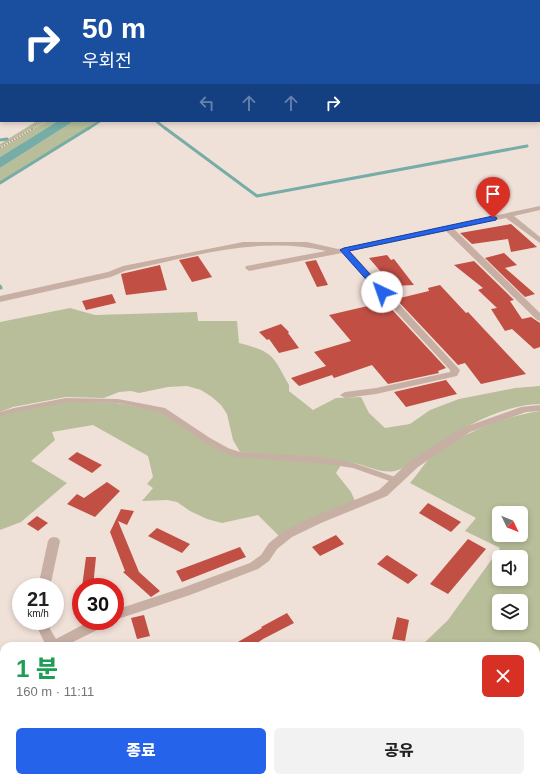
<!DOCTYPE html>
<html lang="ko">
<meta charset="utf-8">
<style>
:root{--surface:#fff;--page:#f2f2f2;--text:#222;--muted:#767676;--accent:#2563eb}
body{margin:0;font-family:Helvetica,"Noto Sans KR",sans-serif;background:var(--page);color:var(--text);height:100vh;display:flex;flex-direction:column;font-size:15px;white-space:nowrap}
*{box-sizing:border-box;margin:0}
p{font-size:13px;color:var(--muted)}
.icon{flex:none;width:22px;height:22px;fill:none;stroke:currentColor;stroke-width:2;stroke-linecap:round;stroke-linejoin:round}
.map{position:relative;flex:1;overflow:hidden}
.drawer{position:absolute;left:0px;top:642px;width:540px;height:140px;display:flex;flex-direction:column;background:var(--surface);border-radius:12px 12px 0 0;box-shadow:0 2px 6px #0003}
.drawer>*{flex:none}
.top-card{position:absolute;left:0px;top:0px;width:540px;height:122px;box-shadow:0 2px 6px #0003;background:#1a4fa0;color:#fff;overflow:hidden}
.needle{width:26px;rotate:133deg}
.tools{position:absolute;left:492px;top:506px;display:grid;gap:8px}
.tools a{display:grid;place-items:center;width:36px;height:36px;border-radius:6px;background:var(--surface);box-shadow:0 2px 6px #0003;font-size:20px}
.speed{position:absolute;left:12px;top:578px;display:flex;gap:8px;font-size:20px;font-weight:700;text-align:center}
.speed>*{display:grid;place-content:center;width:52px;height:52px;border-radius:50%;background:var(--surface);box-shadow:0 2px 6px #0003;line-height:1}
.speed small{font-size:10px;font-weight:400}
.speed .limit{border:6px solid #d22;background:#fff;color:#111}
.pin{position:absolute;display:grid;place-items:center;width:34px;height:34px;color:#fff;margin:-41px -17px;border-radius:50% 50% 50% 0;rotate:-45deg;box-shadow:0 0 4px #0007}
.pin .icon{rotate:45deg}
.me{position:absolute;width:44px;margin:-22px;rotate:318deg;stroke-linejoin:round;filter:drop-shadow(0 0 3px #0008)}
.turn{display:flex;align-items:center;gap:14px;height:84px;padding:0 16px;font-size:18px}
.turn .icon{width:52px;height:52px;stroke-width:2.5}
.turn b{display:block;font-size:28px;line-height:34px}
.lanes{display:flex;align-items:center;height:38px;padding:0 16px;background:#0003;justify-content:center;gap:20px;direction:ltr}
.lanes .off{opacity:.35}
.round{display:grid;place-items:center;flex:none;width:42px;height:42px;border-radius:6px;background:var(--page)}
.overview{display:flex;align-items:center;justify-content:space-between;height:68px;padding:0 16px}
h1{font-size:24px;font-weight:800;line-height:30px;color:#1e9e55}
.cta{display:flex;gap:8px;margin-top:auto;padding:8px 16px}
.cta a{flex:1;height:46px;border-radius:6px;background:var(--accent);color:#fff;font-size:16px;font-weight:800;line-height:46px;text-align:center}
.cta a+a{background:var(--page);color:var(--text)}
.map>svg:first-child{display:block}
.green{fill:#b7be99;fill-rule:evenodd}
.water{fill:#78aca6}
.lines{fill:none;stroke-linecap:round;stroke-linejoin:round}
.stream-far1{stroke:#78aca6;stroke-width:2.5}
.stream{stroke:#78aca6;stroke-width:3}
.building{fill:#c24f44}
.path-far1{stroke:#b3998f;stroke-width:1.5;stroke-dasharray:1 1;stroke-linecap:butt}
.path{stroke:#b3998f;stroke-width:2;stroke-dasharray:1.5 1.5;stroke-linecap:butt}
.lane{fill:#c7afa4;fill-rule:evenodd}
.street{fill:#c7afa4;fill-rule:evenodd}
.secondary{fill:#9a7e76;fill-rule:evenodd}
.primary{fill:#745c57;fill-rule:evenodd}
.highway{fill:#53403d;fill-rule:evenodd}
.route{fill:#2563eb;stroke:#184099}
</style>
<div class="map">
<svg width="540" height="782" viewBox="0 0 540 782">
<rect width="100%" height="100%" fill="#f0e1d8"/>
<g class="green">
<path d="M37 121H44L0 147V144Z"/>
<path d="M47 121H58L0 157V149Z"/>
<path d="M74 121H99L0 182V168Z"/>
<path d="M70 308 95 315 197 312 198 321H237L239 343C274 352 272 355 289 385V391L313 410 336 398 361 397 369 413 385 428 410 424 430 410 459 399 515 388 540 386V404C504 405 468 424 439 444 426 453 411 467 395 471 380 474 367 465 353 463 316 459 278 456 240 452L233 440 227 414 221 405 212 397 201 390 187 386 168 387 139 393 131 391 119 392 104 398 66 397 13 407 0 412V322Z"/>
<path d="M66 401 117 403 160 411 224 451 319 461 341 465 336 473 351 492 355 501 279 536 258 515 222 523 207 519 190 511 177 502 167 500 142 501 153 488 147 484 153 477 148 456 93 425 52 432 55 440 31 461 67 483 21 522 0 530V415L15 411Z"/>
<path d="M540 411V782H435L430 778H536V646H421L448 620 500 548 465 531 476 518 410 483C418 474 425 462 434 454 462 433 506 416 540 411ZM499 513H521V535H499ZM499 557H521V579H499ZM499 601H521V623H499Z"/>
</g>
<path class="water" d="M58 121H74L0 168V157Z"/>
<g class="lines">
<g class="stream-far1">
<path d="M156 121 166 129"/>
<path d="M88 129 100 121"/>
</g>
<g class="stream">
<path d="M165 128 257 196 527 146"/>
<path d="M0 140 7 139"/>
<path d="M0 183 89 128"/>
<path d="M0 286 1 288"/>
</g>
</g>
<g class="building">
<path d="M511 224 537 247 511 252 508 239 472 244 460 233Z"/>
<path d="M504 253 517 265 505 268 535 294 525 297 485 258Z"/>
<path d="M387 255 391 260 394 259 414 285 393 286 369 258Z"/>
<path d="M198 256 212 277 192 282 179 260Z"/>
<path d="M316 260 328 285 317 287 305 262Z"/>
<path d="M474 261 514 300 510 301 522 319 531 317 540 323V347L534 349 512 329 505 331 491 309 497 308 478 290 483 288 454 265Z"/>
<path d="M160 265 167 290 126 295 121 274Z"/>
<path d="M440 285 466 313 468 312 526 374 481 384 465 363 458 365 396 299 429 291 428 288Z"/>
<path d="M112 294 116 303 86 310 82 301Z"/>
<path d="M385 302 446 368 438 371 439 373 388 384 372 365 334 378 332 375 299 386 291 378 326 366 314 352 351 341 329 315Z"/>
<path d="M281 324 289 332 288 333 299 348 279 353 269 339 267 340 259 332Z"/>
<path d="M446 380 457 394 406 407 394 392Z"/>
<path d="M77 452 102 465 92 473 68 459Z"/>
<path d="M107 482 120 491 95 517 67 504 77 494 84 498Z"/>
<path d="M428 503 461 522 451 532 419 513Z"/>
<path d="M121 509 134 511 127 525 118 521 139 572 160 591 151 597 123 572 125 571 110 532Z"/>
<path d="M37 516 48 523 38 531 27 524Z"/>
<path d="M157 528 190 544 182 553 148 536Z"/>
<path d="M336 535 344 544 320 556 312 547Z"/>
<path d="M468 539 486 549 448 594 430 584Z"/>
<path d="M240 547 246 557 182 582 176 571Z"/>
<path d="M387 555 418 575 408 584 377 564Z"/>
<path d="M86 557H96L93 587H82Z"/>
<path d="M287 613 294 623 263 639 253 646H231L262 628 261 627Z"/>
<path d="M144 615 150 636 137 639 131 618Z"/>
<path d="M397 617 409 620 405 641 392 639Z"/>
</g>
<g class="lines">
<path class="path-far1" d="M32 129 45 121"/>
<path class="path" d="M0 148 34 128"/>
<path class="lane" d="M66 398 118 399 165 408 210 438 228 448 240 452 320 457 354 463 401 479 402 481 401 483 398 484 353 468 320 463 236 457 222 452 204 442 160 412 118 403 66 402 15 412 0 416V412L14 408Z"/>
<g class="street">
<rect x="539" y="53" width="1" height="4"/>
<path d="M540 206V210L514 216 540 237V243L506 218 454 229 540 313V321L537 320 446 231 350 251 460 370 457 376 376 394 345 398 340 395 345 392 376 388 450 372V370L342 253 249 271 245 268 246 266 326 251C259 235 191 257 125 271L111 277 0 302V296L108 272 123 266 243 242H307L338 249Z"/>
<path d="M540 405V411L526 412 470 432 418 467 387 496 321 523 292 537 277 549 269 561 258 569 190 595 115 620V610L182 588 250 563 261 555 269 543 284 531 313 517 379 490 410 461 462 428 521 407Z"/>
<path d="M54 537 58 538 60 541 50 587H38L48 541 50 538Z"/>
<path d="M37 621H49L50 629 56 639 90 621H108L107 625 65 646H46L38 629Z"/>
<path d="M78 778H98L97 782H77Z"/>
</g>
<path class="secondary" d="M428 0H441L427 1Z"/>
<g class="primary">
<rect x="0" y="28" width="1" height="4"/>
<rect x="539" y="40" width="1" height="4"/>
</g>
<rect class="highway" x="539" y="43" width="1" height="5"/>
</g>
<path class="route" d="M493 216 497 218 496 220 349 251 385 291V294H379L340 250 344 248Z"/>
</svg>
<div class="tools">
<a><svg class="needle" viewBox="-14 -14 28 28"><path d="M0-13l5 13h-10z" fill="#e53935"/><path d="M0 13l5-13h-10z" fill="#767676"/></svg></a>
<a><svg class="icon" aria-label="sound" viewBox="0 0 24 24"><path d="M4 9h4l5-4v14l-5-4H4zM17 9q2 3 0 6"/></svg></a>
<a><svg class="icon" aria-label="layers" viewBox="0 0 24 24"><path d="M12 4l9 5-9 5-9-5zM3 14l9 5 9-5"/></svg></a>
</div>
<div class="speed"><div>21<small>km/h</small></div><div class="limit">30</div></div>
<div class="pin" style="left:493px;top:218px;background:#d93025"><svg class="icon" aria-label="arrive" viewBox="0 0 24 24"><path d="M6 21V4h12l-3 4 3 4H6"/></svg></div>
<svg class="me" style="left:382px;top:292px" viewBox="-20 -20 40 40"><circle r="19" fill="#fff"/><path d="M0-13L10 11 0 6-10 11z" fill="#2563eb"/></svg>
<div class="top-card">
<div class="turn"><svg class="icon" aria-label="right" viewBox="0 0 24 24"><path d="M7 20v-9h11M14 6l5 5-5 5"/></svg><div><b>50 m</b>우회전</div></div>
<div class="lanes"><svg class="icon off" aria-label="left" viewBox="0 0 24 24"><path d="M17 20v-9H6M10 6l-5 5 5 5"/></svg><svg class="icon off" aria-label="ahead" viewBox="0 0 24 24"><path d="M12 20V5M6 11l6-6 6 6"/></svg><svg class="icon off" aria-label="ahead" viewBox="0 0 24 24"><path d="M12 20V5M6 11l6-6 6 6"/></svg><svg class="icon" aria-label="right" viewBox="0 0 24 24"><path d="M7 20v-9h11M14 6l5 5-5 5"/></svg></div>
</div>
<section class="drawer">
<div class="overview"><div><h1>1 분</h1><p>160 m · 11:11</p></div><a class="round" style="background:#d93025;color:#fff"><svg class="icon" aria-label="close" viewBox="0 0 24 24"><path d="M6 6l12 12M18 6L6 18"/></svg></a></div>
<div class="cta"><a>종료</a><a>공유</a></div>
</section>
</div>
